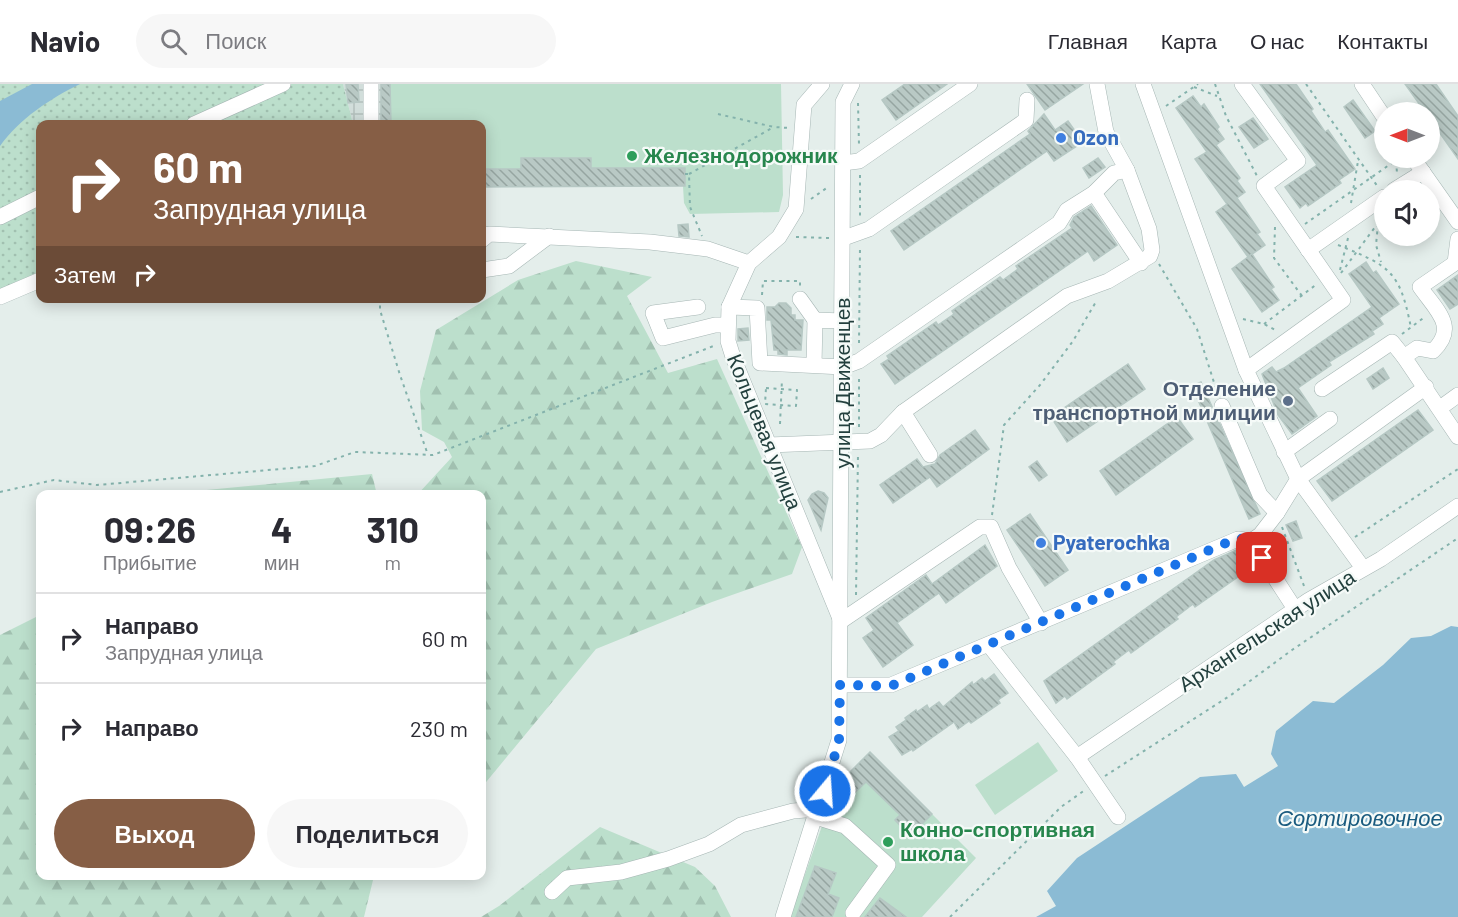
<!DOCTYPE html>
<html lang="ru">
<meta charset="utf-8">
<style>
:root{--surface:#fff;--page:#f7f7f7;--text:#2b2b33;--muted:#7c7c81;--line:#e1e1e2;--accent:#865e45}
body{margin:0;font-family:Barlow,sans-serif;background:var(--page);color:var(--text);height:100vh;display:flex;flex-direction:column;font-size:22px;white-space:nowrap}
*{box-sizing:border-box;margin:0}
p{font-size:20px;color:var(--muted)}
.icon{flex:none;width:33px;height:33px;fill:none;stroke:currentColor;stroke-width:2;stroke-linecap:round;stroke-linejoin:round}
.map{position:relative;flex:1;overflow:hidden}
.side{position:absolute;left:36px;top:406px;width:450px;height:390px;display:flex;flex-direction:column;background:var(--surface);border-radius:12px;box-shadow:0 3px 15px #0003}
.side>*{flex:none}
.top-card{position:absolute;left:36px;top:36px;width:450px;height:183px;border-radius:12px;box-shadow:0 3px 15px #0003;background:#865e45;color:#fff;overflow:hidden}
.needle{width:39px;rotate:270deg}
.fabs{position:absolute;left:1374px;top:18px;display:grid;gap:12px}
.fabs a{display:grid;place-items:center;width:66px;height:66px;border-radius:50%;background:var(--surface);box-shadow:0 3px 15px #0003;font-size:30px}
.pin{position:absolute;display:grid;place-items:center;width:51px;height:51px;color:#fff;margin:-26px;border-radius:12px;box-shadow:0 3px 9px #0006}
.me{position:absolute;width:66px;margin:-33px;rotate:18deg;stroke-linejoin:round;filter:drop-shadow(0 0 4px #0008)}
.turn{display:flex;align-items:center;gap:21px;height:126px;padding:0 18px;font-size:27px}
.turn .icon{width:78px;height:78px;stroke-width:2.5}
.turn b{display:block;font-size:42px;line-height:51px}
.then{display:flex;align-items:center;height:57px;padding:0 18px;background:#0003;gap:12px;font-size:22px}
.eta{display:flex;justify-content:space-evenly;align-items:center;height:102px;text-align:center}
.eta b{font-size:36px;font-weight:700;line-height:42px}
.primary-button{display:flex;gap:12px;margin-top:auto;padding:12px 18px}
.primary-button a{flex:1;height:69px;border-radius:36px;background:var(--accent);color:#fff;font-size:24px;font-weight:700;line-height:69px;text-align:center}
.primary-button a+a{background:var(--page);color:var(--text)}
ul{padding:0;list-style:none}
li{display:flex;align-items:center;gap:18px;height:90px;padding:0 18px;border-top:2px solid var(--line)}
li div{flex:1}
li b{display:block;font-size:22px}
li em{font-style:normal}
header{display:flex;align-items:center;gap:36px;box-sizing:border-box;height:84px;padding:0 30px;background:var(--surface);border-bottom:2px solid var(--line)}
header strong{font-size:28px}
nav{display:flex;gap:33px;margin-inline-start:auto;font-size:21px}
.search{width:420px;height:54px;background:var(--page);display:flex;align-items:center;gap:15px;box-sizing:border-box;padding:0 21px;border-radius:33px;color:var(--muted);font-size:22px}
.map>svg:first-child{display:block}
.industrial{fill:url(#industrial-grid)}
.grass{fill:url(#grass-dots)}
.forest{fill:url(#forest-firs)}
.pitch{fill:#bcdfcc}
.water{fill:#8bbbd4}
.building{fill:url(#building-back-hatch);stroke:#b6c8c4;stroke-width:1.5}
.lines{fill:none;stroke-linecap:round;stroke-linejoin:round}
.minor-casing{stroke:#a6b6b4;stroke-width:16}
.path{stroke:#84b2ac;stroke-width:2;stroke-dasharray:3 4.5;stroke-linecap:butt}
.minor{stroke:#fff;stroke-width:15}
.route{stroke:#1a73e8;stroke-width:10;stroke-dasharray:0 18}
.shop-dot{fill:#3f7fe0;stroke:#f5faf8;stroke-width:2}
.leisure-dot{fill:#2e9e5b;stroke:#f5faf8;stroke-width:2}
.service-dot{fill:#5c6f8a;stroke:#f5faf8;stroke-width:2}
.labels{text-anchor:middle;stroke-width:4.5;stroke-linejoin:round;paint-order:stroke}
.shop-label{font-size:21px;font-weight:bold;fill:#366cbe;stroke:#f5faf8;text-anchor:start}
.leisure-label{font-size:21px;font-weight:bold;fill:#27864d;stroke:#f5faf8;text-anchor:start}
.street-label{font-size:21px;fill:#23403e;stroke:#f5faf8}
.service-label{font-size:21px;font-weight:bold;fill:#4e5e75;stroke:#f5faf8;text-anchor:end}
.water-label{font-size:22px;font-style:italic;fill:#1a5b7f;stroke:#f5faf8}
</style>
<header>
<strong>Navio</strong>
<div class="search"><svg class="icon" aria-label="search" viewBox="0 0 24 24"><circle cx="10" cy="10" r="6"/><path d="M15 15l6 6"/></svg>Поиск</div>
<nav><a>Главная</a><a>Карта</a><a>О нас</a><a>Контакты</a></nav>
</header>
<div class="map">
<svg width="1458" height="833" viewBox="0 0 1458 833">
<defs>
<pattern id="industrial-grid" width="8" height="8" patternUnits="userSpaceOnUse" patternTransform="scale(1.5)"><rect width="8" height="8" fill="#d2dedb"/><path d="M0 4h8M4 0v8" fill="none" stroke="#b4c0bd"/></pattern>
<pattern id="grass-dots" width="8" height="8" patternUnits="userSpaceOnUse" patternTransform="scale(1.5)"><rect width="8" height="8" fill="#bcdfcc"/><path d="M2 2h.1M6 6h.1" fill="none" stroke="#a1c0b0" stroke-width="1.8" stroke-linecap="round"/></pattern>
<pattern id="forest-firs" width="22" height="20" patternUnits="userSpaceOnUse" patternTransform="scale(1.5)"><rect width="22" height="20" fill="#bcdfcc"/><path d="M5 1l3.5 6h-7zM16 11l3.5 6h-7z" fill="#a1c0b0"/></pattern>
<pattern id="building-back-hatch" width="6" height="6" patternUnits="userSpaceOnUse" patternTransform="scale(1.5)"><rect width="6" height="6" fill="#b9c9c5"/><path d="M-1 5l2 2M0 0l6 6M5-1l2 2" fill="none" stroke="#96a5a1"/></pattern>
</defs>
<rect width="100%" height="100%" fill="#e4eeeb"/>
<path class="industrial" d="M343 0H390L391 40H353Z"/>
<path class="grass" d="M0 0H343L353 40H40V188L0 205Z"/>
<g class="forest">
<path d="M576 177 652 193 627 212 668 289 717 275 802 463 792 490 712 518 596 565 482 703V411H417L452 373 444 358 422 346 420 307 436 246 518 196Z"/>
<path d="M372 390 377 411H192L196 407Z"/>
<path d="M40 531V792H374L364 833H0V551Z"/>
<path d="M600 743 695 783 715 802 731 833H481L499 822Z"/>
</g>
<g class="pitch">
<path d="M390 0H781L783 111 779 128 690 130 684 119 683 102 482 103V40H391Z"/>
<path d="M1038 658 1058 687 995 731 975 701Z"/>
<path d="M870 668 976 774 922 833H790L822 742 834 734 827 727 840 688 848 690Z"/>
</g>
<g class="water">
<path d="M32 0H80C51 14 19 35 0 62V17Z"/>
<path d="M1451 542 1458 543V833H1036L1056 822 1047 807 1077 774 1200 693 1236 690 1244 703 1278 682 1271 670 1276 647 1313 617 1334 619 1383 581 1411 554 1431 552Z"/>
</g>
<g class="building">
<path d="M346 0H358L359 18 348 19Z"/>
<path d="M381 0H390L391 40H381Z"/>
<path d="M905 0H947L896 36 882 16Z"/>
<path d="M1027 0H1083L1045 26Z"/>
<path d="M1260 0H1296L1313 25 1311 27 1325 48 1328 46 1355 85 1339 96 1341 99 1308 122 1306 119 1300 124 1285 103 1317 81Z"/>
<path d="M1405 0H1436L1458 32V75L1430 35V28H1425Z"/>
<path d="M1193 12 1201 23 1204 20 1219 43 1217 45 1224 55 1216 61 1240 94 1237 97 1245 108 1237 114 1260 148 1257 150 1265 161 1248 173 1216 128 1227 120 1195 75 1207 68 1176 24Z"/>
<path d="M1353 16 1375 47 1365 54 1344 23Z"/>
<path d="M1044 30 1055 46 1068 37 1083 58 1054 77 1047 67 904 166 891 147 1030 50 1028 47Z"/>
<path d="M1253 34 1268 55 1254 64 1239 43Z"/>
<path d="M521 74H591V84H685V102L482 103V85H521Z"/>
<path d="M1098 74 1105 83 1089 94 1083 84Z"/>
<path d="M1091 122 1117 161 1094 177 1088 167 895 300 881 280 889 275 887 272 936 238 938 241 954 230 952 227 1000 193 1003 196 1018 185 1016 182 1072 144 1070 141 1074 133Z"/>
<path d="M688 140 689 153 679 152 678 141Z"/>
<path d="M1252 170 1274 203 1271 205 1279 216 1262 228 1232 185Z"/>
<path d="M1366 178 1373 189 1376 187 1399 220 1379 234 1383 240 1372 247 1374 250 1329 278 1331 281 1298 304 1317 332 1292 350 1278 331 1262 290 1272 283 1276 288 1284 284 1372 223 1349 190Z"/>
<path d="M1458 191V220L1450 225 1437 206Z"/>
<path d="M779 219H786L791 224V231H795V236H803L801 266H787V271L778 270V266H774L771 236H767V223H775Z"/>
<path d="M748 244 749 256 738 257V245Z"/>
<path d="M1128 280 1145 305 1067 358 1051 333Z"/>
<path d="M1383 284 1389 294 1373 305 1367 295Z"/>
<path d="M1201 298 1260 430 1249 435 1192 302Z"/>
<path d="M1418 326 1433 346 1332 417 1317 397Z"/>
<path d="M1177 333 1193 355 1116 411 1100 387Z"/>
<path d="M975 346 989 365 937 403 930 393 893 419 880 401 917 375 923 383 935 380 940 371Z"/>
<path d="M1037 377 1047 391 1039 397 1029 383Z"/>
<path d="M818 407 824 409 828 414 821 446 808 416 812 410Z"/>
<path d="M1030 430 1068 486 1045 502 1007 446Z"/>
<path d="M1296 437 1302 454 1293 457 1286 441Z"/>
<path d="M985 461 997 482 946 519 939 509 897 539 913 561 883 583 863 554 874 546 866 534 926 491 932 500Z"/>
<path d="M1239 465 1251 479 1240 487 1242 490 1195 523 1193 520 1176 533 1178 535 1131 569 1129 566 1113 578 1115 580 1067 615 1065 612 1056 619 1044 597 1214 476Z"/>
<path d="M994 590 1008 609 998 616 1000 619 971 639 969 637 958 645 954 638 913 667 912 665 902 671 889 653 899 647 896 643 906 636 905 634 916 626 917 628 927 621 929 625 939 618 943 623 972 598 973 601 982 594 985 597Z"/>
<path d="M870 668 932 730 910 752 895 736 900 731 866 698 848 715 840 707 852 695 848 690Z"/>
<path d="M815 782 836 789 828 810 839 814 832 833H796Z"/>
<path d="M880 814 906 833H865Z"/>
</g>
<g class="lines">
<g class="minor-casing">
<g id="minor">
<path d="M371 0V40"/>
<path d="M822 0 804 21 796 125 779 153 749 179 729 223 728 257 733 273 841 537 980 443H991L1009 484 1041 539"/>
<path d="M1143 0 1246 286 1298 395 1363 484"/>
<path d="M1242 0 1298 77 1264 102 1343 216 1246 286"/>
<path d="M1362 0 1384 33"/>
<path d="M194 40 283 0"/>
<path d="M1413 74 1458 138"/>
<path d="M843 79 859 77 970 0"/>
<path d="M1394 106 1423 88"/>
<path d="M1094 109 1141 179"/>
<path d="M0 133 40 113"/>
<path d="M844 154 869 145 1026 36 1027 16"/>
<path d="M1458 155 1455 179 1420 203C1437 227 1458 243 1433 267L1417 264 1404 273 1458 353"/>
<path d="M482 156 489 150 650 158 708 165 749 179"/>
<path d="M1308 166 1384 113"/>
<path d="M482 186 509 182 549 152"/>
<path d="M0 213 40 196"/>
<path d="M800 215 815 236"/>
<path d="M698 223 653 229 663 254 715 241H728"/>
<path d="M729 223 757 224 760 279 843 283 859 277 1059 139 1067 126 1094 109 1114 89 1127 86"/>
<path d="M814 281 815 236 843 237"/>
<path d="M1322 305 1392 258 1404 273"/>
<path d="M1222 322 1260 411 1277 429"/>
<path d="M1440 324 1458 311"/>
<path d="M903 328 930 371"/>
<path d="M769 361 870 357 881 351 903 328 1067 212 1108 197 1150 172 1152 166 1149 145 1127 86 1106 48 1097 0"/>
<path d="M1284 368 1330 335"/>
<path d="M1251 457 1260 451 1277 429 1298 395 1426 303"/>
<path d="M1251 457 1295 525"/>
<path d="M989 561 1077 673 1118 733"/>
<path d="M840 601H891L1238 455 1251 457"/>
<path d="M1077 673 1309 516 1381 475 1458 422"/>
<path d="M816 733 845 742 888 781 853 829"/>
<path d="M552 808 567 794 621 788 668 775 709 760 741 741 793 727 818 725"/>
<path d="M783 833 839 656 843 18 852 0"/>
</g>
</g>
<g class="path">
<path d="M1215 0 1226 32 1257 92"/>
<path d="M1306 0 1378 103"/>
<path d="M1194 3 1217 12"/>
<path d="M858 19 859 61"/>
<path d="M1166 22 1198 0"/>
<path d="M718 30 774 43 789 44"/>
<path d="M1396 77 1397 89"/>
<path d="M685 90H689L690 123 702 152"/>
<path d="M689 90 774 43"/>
<path d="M860 91V133"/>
<path d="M811 115 828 103"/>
<path d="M1351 119 1358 77"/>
<path d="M1305 140 1399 74"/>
<path d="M1378 140 1376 161 1381 178"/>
<path d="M1275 143 1274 174 1302 212"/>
<path d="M796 153 829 154"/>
<path d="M1338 161C1390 182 1400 187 1411 244"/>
<path d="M1159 180 1197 245 1218 311"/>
<path d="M1340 186 1348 154"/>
<path d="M1341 189 1384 131"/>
<path d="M762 211 763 197H800V203"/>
<path d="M380 214V226L400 291 428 371"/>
<path d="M1243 235 1264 240 1277 247"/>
<path d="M1264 240 1317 200"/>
<path d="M1402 250 1426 232"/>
<path d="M859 259 860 163"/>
<path d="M766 304 797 306 796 322 765 320Z"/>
<path d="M780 340 782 295"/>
<path d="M859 343V292"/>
<path d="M0 408 54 396 97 401 315 382 355 368 433 371 716 261"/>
<path d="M992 431 1004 341 1040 301 1073 257 1097 216"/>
<path d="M1282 443 1304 502"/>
<path d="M1355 453 1458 385"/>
<path d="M856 511 858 370"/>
<path d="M1105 692 1231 611 1292 566 1458 454"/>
<path d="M1033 749 1077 744"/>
<path d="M950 833 1061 723 1085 706"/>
</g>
<use href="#minor" class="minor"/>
</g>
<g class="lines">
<path class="route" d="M825 707 839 656 840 601 891 602 1238 454 1251 457 1262 474"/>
</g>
<g class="shop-dot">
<circle cx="1061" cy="54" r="6"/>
<circle cx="1041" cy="459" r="6"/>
</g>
<g class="leisure-dot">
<circle cx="632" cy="72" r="6"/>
<circle cx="888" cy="758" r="6"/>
</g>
<circle class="service-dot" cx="1288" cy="317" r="6"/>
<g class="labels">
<g class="shop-label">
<text x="1073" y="61">Ozon</text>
<text x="1053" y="466">Pyaterochka</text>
</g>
<g class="leisure-label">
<text x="644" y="79">Железнодорожник</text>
<text x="900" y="753">Конно-спортивная<tspan x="900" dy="24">школа</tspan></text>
</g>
<g class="street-label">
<text transform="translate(843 299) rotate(-90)" y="7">улица Движенцев</text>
<text transform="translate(764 348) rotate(68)" y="7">Кольцевая улица</text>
<text transform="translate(1267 547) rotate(-33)" y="7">Архангельская улица</text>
</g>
<g class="service-label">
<text x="1276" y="312">Отделение<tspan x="1276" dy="24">транспортной милиции</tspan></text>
</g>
<g class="water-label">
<text x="1360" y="742">Сортировочное</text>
</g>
</g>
</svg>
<div class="fabs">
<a><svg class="needle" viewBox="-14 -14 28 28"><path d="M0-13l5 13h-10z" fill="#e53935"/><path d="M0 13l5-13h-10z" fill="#7c7c81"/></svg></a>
<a><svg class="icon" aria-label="sound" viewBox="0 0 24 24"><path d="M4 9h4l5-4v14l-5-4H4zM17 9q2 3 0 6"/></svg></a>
</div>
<div class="pin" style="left:1262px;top:474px;background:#d93025"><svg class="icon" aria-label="arrive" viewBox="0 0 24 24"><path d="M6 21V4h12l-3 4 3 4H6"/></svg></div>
<svg class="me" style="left:825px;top:707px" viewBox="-20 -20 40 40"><circle r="17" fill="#1a73e8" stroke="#fff" stroke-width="3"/><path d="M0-11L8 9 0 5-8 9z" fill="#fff"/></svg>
<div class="top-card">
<div class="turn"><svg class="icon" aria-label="right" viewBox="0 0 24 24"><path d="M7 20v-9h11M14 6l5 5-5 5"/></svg><div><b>60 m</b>Запрудная улица</div></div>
<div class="then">Затем<svg class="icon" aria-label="right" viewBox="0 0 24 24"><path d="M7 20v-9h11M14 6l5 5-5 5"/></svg></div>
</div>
<section class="side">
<div class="eta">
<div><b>09:26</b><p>Прибытие</p></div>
<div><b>4</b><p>мин</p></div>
<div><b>310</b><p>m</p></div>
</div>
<ul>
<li><svg class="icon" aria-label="right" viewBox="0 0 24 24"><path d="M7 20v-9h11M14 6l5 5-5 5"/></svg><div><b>Направо</b><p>Запрудная улица</p></div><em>60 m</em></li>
<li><svg class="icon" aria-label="right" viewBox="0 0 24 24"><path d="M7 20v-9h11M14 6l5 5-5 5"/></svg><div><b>Направо</b></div><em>230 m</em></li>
</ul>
<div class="primary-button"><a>Выход</a><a>Поделиться</a></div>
</section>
</div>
